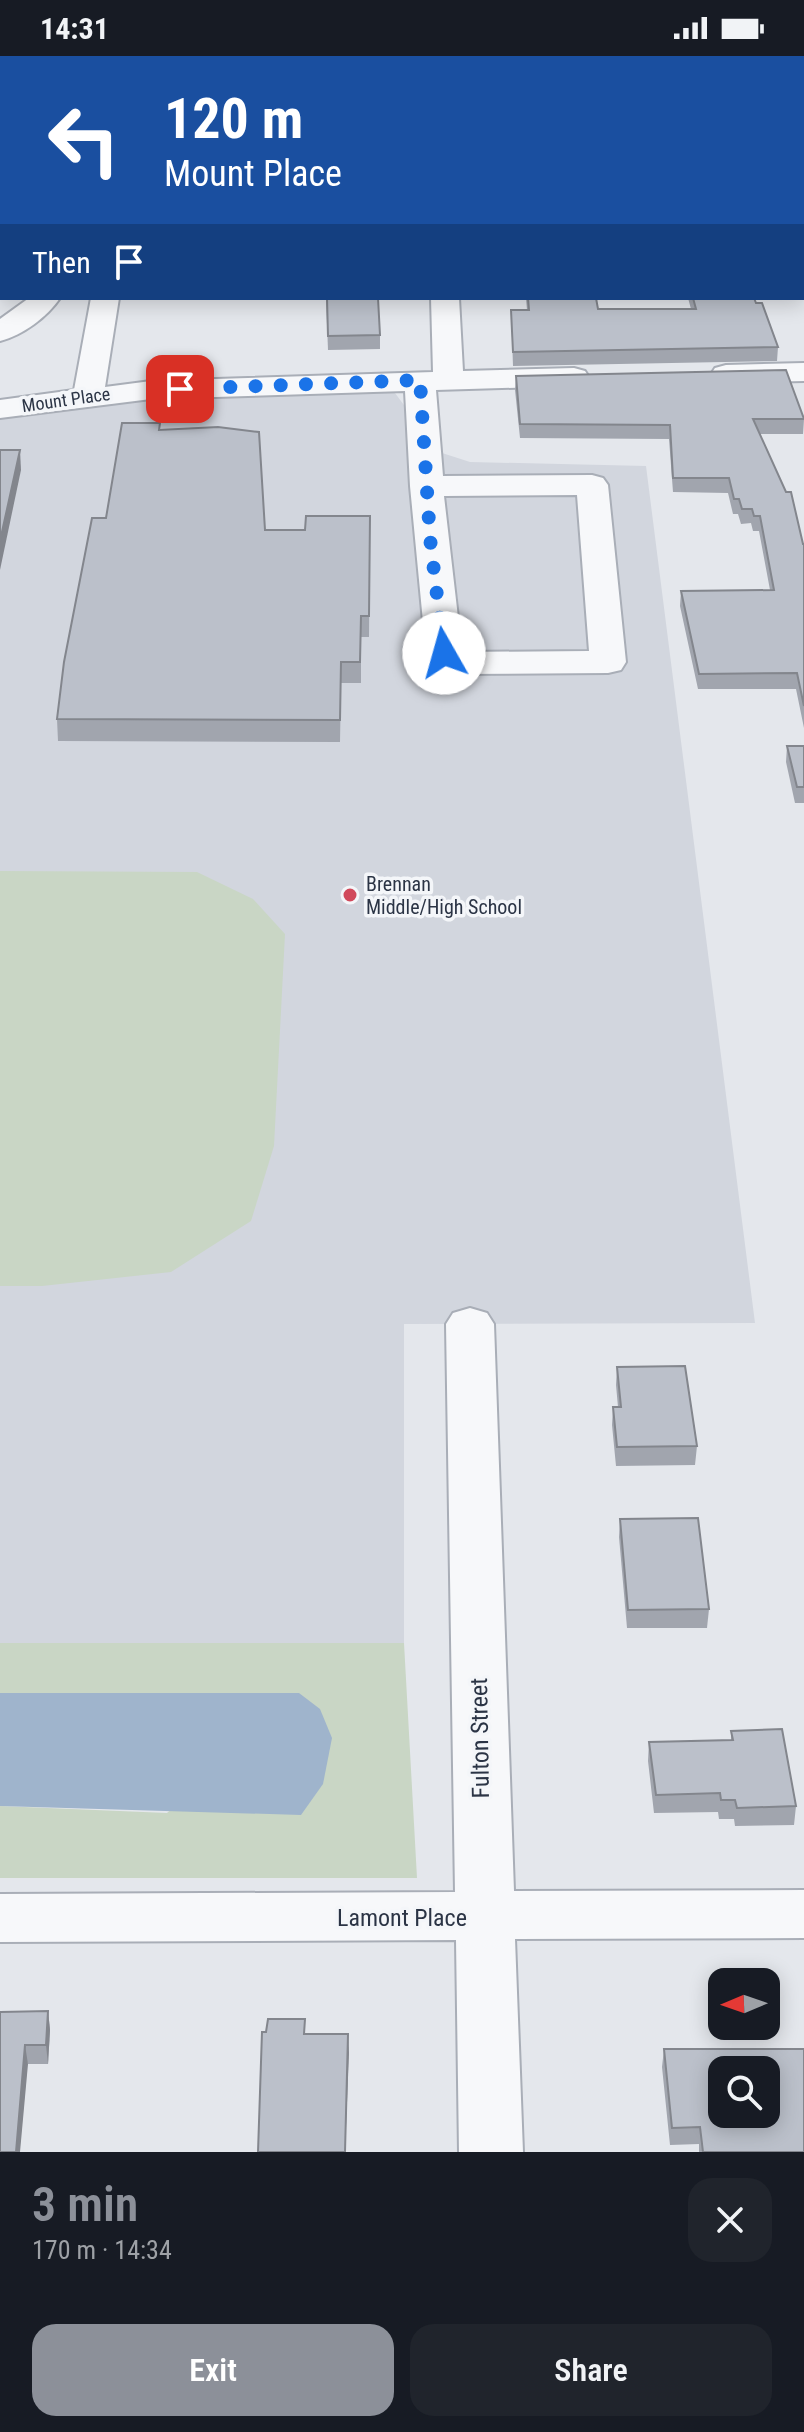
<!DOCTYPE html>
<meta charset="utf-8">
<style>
:root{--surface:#171b24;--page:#20242c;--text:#f1f3f6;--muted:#9ea1a6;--accent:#8c9099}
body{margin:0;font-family:"Roboto Condensed",sans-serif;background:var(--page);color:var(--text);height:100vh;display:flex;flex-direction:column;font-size:30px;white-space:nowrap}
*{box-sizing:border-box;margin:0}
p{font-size:26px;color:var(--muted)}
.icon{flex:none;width:44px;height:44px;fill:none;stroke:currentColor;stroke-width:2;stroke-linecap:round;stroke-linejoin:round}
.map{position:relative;height:2096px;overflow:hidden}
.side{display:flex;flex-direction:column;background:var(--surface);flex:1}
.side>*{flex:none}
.top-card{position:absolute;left:0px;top:0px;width:804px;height:244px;box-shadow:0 4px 20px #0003;background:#1a4fa0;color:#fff;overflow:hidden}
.needle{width:52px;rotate:268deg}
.buttons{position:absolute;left:708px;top:1912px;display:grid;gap:16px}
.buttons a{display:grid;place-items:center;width:72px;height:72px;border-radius:16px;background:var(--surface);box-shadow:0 4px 20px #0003;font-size:40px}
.pin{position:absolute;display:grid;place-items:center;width:68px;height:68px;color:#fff;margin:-34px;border-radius:16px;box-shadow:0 4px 12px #0006}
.me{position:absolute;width:88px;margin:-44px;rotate:353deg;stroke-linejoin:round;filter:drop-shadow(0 0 6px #0008)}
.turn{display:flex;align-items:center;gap:28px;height:168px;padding:0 32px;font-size:36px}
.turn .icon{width:104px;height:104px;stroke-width:2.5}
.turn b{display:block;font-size:56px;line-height:68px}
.then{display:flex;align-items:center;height:76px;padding:0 32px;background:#0003;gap:16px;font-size:30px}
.round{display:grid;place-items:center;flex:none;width:84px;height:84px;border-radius:24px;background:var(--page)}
.headline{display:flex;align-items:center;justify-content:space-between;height:136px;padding:0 32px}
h1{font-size:48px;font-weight:600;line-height:60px;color:var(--accent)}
.button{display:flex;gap:16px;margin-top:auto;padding:16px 32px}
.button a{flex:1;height:92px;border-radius:24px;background:var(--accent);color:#fff;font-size:32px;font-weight:600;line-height:92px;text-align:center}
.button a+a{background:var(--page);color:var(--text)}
.status{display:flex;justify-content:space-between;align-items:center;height:56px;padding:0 40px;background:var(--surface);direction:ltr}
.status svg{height:22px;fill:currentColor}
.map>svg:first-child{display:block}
.built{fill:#d2d6de}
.green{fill:#c9d6c5}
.water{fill:#9fb4cc}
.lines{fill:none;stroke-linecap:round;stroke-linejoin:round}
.minor-casing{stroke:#a9aeb7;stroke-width:4}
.highway-casing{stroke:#8b94a3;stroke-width:4}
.minor{fill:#f7f8fa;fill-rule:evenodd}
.highway{fill:#fff;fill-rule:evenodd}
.wall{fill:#a1a5ae}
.shaded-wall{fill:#83868d}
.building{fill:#bbc0ca;stroke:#83868d;stroke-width:2;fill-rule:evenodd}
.route{stroke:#1a73e8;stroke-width:14;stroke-dasharray:0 25.2}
.poi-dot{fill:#d1495b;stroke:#f4f6f9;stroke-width:3}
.labels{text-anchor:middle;stroke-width:7;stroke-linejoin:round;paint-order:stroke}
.far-street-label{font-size:18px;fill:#2b3445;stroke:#f4f6f9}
.poi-label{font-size:20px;fill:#2b3445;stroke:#f4f6f9;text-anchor:start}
.near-street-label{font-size:24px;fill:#2b3445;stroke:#f4f6f9}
</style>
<div class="status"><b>14:31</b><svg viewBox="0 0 49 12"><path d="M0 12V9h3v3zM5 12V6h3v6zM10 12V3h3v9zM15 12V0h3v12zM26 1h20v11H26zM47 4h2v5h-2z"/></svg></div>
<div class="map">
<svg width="804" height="2096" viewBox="0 0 804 2096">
<rect width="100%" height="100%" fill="#e4e7ec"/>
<path class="built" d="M386 325 439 396 470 406 646 410 755 1267 404 1268V1587H0V360L148 338Z"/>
<g class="green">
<path d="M180 0H804V111L802 2Z"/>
<path d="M0 815 197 816 253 843 285 878 274 1090 251 1165 171 1216 42 1230H0Z"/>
<path d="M0 1587H404L417 1822H0V1750L167 1757 299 1637H0Z"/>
</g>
<path class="water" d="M0 1637H299L320 1653 332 1682 323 1728 301 1759 0 1750Z"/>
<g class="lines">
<g class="minor-casing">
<g id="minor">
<rect x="139" y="0" width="24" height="2"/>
<rect x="0" y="165" width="2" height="16"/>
<rect x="802" y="179" width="2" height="24"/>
<path d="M29 242H60C47 261 23 279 0 285V263Z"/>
<path d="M91 242H119L105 331 151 325 433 316 431 242H459L463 315 574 312 585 315 589 321 585 327 574 330 436 334 443 420 592 419 603 422 608 429 626 606 621 614 608 617 452 618C438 614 434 608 426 597L410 430 405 335 151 343 0 362V344L74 334ZM577 439 589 595 462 596 444 440Z"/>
<path d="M804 307V325L726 327 715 324 711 318 715 312 726 309Z"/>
<path d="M470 1252 487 1257 494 1268 514 1835 804 1834V1882L515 1883 523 2096H459L456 1884 0 1886V1838L455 1836 446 1268 453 1257Z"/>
</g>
</g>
<g class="highway-casing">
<g id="highway">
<path d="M745 0H774L775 2H746Z"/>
<rect x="802" y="10" width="2" height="15"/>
</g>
</g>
<use href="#minor" class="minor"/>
<use href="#highway" class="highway"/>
</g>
<g class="wall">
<path d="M326 242 380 279V293L328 294Z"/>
<path d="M526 242H596L598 253H691L688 242H754L778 291 777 305 513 310 511 254H527Z"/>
<path d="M516 320 804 363 803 378H760L803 488H804V672L796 633H698L680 550 681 535 770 534 759 475H753L751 467 741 468 738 458H733L728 437 673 436 669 383 520 382 515 334Z"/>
<path d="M160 373 265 474H305L370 460 369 581H361V627H341L340 686 58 685 57 663 106 462Z"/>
<path d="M787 690H804V747H795L786 706Z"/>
<path d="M617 1311 697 1390 695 1409 616 1410 612 1369 613 1351H618L616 1329Z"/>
<path d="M620 1463 709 1553 707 1572H627L619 1481Z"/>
<path d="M731 1675 796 1750 794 1769 735 1770 734 1763H719L718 1756 654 1757 648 1705 649 1686 731 1684Z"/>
<path d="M48 1955 50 1974 48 2008H28L0 1956Z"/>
<path d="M664 1993 804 2096H699V2088L670 2089 662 2011Z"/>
</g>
<g class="shaded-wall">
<path d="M20 394 21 414 0 514V485Z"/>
<path d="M48 1955 50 1974 48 2008 46 1989Z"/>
<path d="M348 1978 349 1997 345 2096Z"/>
<path d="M25 1989 28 2008 20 2096H16Z"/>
</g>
<g class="building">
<path d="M36 0H90V2H35Z"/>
<path d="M327 242H378L380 279 328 280Z"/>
<path d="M528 242H596L598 253H696L693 242H754L756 247H762L778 291 513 296 511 254H529Z"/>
<path d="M786 314 804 363H753L786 436H791L803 488H804V650L797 617 699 618 681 535 774 534 760 460H754L752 453H742L739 443H734L729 422H673L670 369 520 368 516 320Z"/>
<path d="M122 367H160L159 374 218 371 259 376 265 474H305L306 460H370L369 560H361L360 606H341L340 664 57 663 64 606 92 462H106Z"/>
<path d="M0 394H20L0 485Z"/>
<path d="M787 690H804V731H797Z"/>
<path d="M685 1310 697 1390 617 1391 613 1351H621L617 1311Z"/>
<path d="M698 1462 709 1553 628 1554 620 1463Z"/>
<path d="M782 1673 796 1750 737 1752 735 1744H721L720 1737 656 1739 649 1686 733 1684 731 1675Z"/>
<path d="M48 1955 46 1989H25L16 2096H0V1956Z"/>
<path d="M268 1963H305L304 1978H348L345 2096H258L262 1976H266Z"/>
<path d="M664 1993H804V2096H703L700 2071 672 2072ZM722 2014H766V2058H722Z"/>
</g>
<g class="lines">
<path class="route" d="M180 333 420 324 430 482 444 597"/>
</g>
<circle class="poi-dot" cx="350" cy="839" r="8"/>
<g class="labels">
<g class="far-street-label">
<text transform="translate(66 344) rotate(-8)" y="6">Mount Place</text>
</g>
<g class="poi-label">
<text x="366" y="835">Brennan<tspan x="366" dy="23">Middle/High School</tspan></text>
</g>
<g class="near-street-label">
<text transform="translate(480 1682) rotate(-91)" y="8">Fulton Street</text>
<text x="402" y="1870">Lamont Place</text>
</g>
</g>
</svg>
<div class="buttons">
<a><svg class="needle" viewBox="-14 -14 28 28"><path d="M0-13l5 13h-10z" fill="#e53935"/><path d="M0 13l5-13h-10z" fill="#9ea1a6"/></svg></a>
<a><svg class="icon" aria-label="search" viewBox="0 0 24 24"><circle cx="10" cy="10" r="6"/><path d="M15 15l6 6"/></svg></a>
</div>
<div class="pin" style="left:180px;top:333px;background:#d93025"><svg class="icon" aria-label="arrive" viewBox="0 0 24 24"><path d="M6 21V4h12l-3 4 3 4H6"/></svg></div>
<svg class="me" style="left:444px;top:597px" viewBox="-20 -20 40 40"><circle r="19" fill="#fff"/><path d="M0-13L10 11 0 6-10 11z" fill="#1a73e8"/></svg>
<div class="top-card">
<div class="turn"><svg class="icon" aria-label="left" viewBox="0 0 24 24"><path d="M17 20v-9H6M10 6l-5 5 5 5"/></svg><div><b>120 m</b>Mount Place</div></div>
<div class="then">Then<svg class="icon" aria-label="arrive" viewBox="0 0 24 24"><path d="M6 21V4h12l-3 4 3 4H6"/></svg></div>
</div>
</div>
<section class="side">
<div class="headline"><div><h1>3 min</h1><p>170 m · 14:34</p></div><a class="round"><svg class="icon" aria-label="close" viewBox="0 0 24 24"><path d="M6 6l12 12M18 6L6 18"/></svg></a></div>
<div class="button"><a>Exit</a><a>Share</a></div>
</section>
